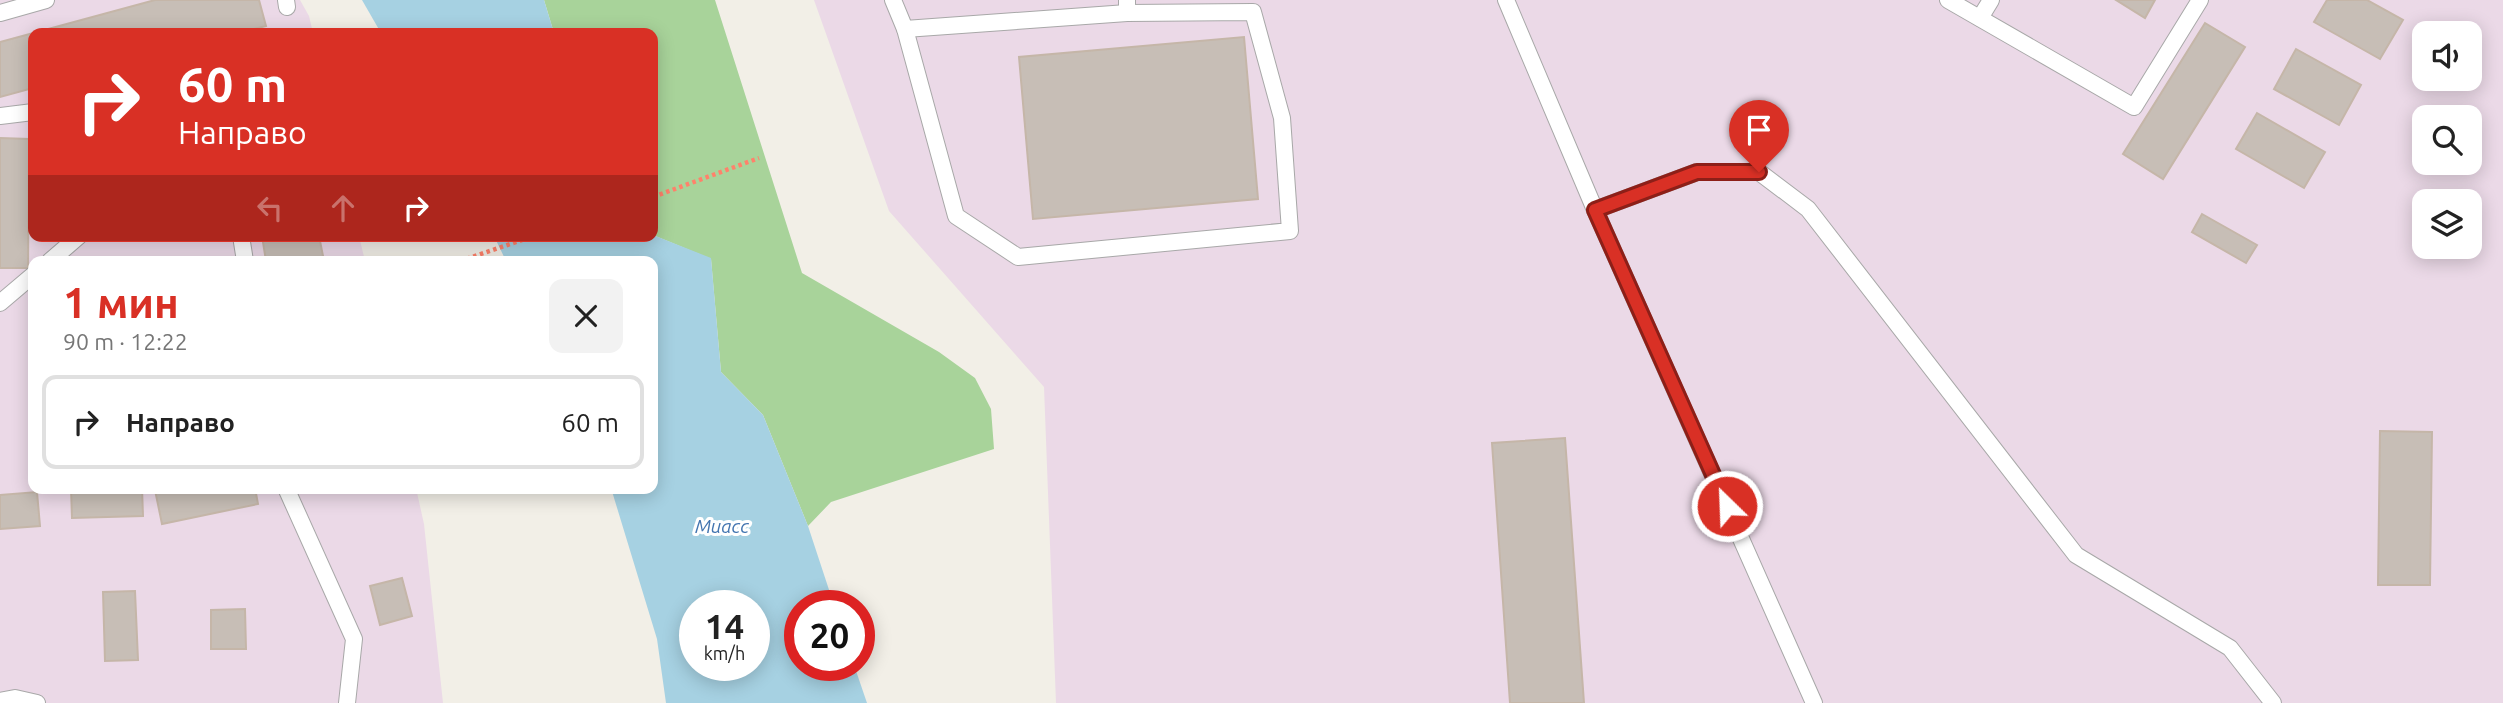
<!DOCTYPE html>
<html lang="ru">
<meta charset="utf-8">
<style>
:root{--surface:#fff;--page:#f2f2f2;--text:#222;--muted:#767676;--line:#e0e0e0;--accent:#d93025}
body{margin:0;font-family:Ubuntu,sans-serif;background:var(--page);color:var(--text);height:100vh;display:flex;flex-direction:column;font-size:26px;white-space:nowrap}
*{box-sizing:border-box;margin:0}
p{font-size:23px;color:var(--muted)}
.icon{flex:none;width:38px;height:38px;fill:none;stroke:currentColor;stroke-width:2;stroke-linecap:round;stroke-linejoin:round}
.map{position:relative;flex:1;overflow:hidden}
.panel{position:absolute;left:28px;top:256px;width:630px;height:238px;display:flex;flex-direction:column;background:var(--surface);border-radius:14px;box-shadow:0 4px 18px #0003}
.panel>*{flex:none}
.banner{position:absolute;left:28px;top:28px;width:630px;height:214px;border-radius:14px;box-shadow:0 4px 18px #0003;background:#d93025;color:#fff;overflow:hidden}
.tools{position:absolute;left:2412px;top:21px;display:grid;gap:14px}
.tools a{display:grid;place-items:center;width:70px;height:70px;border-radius:14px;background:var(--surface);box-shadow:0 4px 18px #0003;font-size:35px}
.speed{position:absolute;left:679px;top:590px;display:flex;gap:14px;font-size:35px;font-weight:700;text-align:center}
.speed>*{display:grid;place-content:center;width:91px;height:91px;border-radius:50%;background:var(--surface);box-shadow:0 4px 18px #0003;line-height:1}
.speed small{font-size:18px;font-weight:400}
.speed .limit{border:10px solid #d22;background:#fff;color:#111}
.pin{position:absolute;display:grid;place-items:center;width:60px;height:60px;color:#fff;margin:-72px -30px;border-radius:50% 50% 50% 0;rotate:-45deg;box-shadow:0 0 7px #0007}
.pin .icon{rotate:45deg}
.me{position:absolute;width:77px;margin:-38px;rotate:336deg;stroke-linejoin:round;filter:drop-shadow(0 0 5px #0008)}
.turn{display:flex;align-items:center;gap:24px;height:147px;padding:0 35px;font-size:32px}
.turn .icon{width:91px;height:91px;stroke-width:2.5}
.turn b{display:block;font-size:49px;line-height:60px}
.lanes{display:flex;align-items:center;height:66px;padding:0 35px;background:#0003;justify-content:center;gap:35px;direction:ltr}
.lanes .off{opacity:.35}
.round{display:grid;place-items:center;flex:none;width:74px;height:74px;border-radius:14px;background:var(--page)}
.head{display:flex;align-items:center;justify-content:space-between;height:119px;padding:0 35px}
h1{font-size:42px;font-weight:700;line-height:52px;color:var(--accent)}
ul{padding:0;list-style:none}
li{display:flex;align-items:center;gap:21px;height:94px;margin:0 14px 10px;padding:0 21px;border:4px solid var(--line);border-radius:14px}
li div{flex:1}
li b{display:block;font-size:26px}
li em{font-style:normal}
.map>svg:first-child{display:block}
.industrial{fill:#ebd9e7;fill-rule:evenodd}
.forest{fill:#a8d39a}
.water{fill:#a6d1e2;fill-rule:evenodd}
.building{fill:#c7beb6;stroke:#c5b6a8;stroke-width:2}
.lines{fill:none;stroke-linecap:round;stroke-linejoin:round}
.lane-casing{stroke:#a8a8a8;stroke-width:18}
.path{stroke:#ff826b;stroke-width:4.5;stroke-dasharray:3.5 3.5;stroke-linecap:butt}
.lane{stroke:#fff;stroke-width:16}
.route-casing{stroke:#8d1f18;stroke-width:18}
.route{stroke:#d93025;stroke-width:12}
.labels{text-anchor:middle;stroke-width:6;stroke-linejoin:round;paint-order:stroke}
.water-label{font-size:19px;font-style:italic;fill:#4375b0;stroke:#fff}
</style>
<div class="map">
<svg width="2503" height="703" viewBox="0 0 2503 703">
<rect width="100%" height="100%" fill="#f2efe7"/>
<g class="industrial">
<path d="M0 0H300L309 16 313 33H33V236H359L365 261H33V488H416L424 524 443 703H0Z"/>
<path d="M814 0H2503V703H1056L1044 387 889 211ZM2424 33H2469V79H2424ZM2424 117H2469V163H2424ZM2424 201H2469V247H2424Z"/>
</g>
<path class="forest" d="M544 0H715L802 273 939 352 975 378 991 409 994 449 831 502 808 526 763 415 721 372 711 259 653 235V33H554Z"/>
<g class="water">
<path d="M362 0H544L554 33H381Z"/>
<path d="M653 235 711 258 721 372 763 415 808 526 834 605 800 606V665H854L867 703H666L657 639 611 488H653V261H506L494 236ZM695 606H754V665H695Z"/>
</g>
<g class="building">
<path d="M155 0H259L266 26 238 33H33V88L0 97V42Z"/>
<path d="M2116 0H2155L2145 18Z"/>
<path d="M2327 0H2367L2403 20 2380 59 2314 22Z"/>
<path d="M2205 23 2245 47 2163 179 2123 154Z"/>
<path d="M1244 37 1258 199 1033 219 1019 57Z"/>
<path d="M2296 49 2361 85 2339 125 2274 89Z"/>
<path d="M2257 113 2325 152 2304 188 2236 149Z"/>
<path d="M0 138 29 139 28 268H0Z"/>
<rect x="29" y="139" width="4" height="64"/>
<path d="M2202 214 2257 245 2246 263 2192 232Z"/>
<path d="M262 236H319L324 261H266Z"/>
<path d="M2380 431 2432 432 2430 585H2378Z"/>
<path d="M1565 438 1584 703H1510L1492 443Z"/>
<path d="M71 488H142L143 516 72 518Z"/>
<path d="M166 488H255L258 504 162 524 155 490Z"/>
<path d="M37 492 40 526 0 529V495Z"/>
<path d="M402 578 412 616 380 625 370 586Z"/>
<path d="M135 591 138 660 105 661 103 592Z"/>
<path d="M245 609 246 649H211V610Z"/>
</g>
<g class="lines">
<g class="lane-casing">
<g id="lane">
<path d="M286 0 287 7"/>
<path d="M893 0 905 29 956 216 1018 257 1290 231 1282 118 1253 12 1127 13V0"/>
<path d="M1506 0 1595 210 1814 703"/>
<path d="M1948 0 2134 107 2200 0"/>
<path d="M0 13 46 0"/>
<path d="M1980 18 1991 0"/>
<path d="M905 29 1127 13"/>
<path d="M0 116 33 112"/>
<path d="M1595 210 1697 172H1759L1808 209 2076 555 2230 648 2273 703"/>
<path d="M241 236 245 261"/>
<path d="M50 261 79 236"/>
<path d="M0 303 33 275"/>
<path d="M286 488 354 639 347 703"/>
<path d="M0 701 15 698 37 703"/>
</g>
</g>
<g class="path">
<path d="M653 197 759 158"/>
<path d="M460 261 534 236"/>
</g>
<use href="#lane" class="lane"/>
</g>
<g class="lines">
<g class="route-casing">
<path id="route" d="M1727 506 1595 210 1697 172H1759"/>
</g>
<use href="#route" class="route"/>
</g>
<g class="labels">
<g class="water-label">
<text x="722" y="533">Миасс</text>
</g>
</g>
</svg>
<div class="tools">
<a><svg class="icon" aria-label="sound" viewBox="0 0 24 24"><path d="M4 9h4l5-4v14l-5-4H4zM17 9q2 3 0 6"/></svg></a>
<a><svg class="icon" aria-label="search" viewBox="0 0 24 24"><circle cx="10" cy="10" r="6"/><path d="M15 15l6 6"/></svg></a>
<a><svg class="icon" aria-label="layers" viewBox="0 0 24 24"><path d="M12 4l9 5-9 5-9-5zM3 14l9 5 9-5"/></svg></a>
</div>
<div class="speed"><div>14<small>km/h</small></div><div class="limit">20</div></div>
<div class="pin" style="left:1759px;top:172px;background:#d93025"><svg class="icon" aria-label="arrive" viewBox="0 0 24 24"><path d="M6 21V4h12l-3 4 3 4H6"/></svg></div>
<svg class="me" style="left:1727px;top:506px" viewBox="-20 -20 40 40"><circle r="17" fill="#d93025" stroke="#fff" stroke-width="3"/><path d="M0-11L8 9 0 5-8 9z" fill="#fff"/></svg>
<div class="banner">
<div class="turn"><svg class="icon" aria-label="right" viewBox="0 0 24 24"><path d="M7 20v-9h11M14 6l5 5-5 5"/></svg><div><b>60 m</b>Направо</div></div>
<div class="lanes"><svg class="icon off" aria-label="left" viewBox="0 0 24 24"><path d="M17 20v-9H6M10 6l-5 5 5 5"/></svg><svg class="icon off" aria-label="ahead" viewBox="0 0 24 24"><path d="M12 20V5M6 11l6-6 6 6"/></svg><svg class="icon" aria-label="right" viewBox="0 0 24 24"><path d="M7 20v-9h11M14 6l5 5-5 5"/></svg></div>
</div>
<section class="panel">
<div class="head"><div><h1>1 мин</h1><p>90 m · 12:22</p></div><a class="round"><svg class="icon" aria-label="close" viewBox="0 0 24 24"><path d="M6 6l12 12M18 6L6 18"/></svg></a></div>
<ul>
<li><svg class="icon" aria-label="right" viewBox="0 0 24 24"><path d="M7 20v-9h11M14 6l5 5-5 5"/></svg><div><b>Направо</b></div><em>60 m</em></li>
</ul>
</section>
</div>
